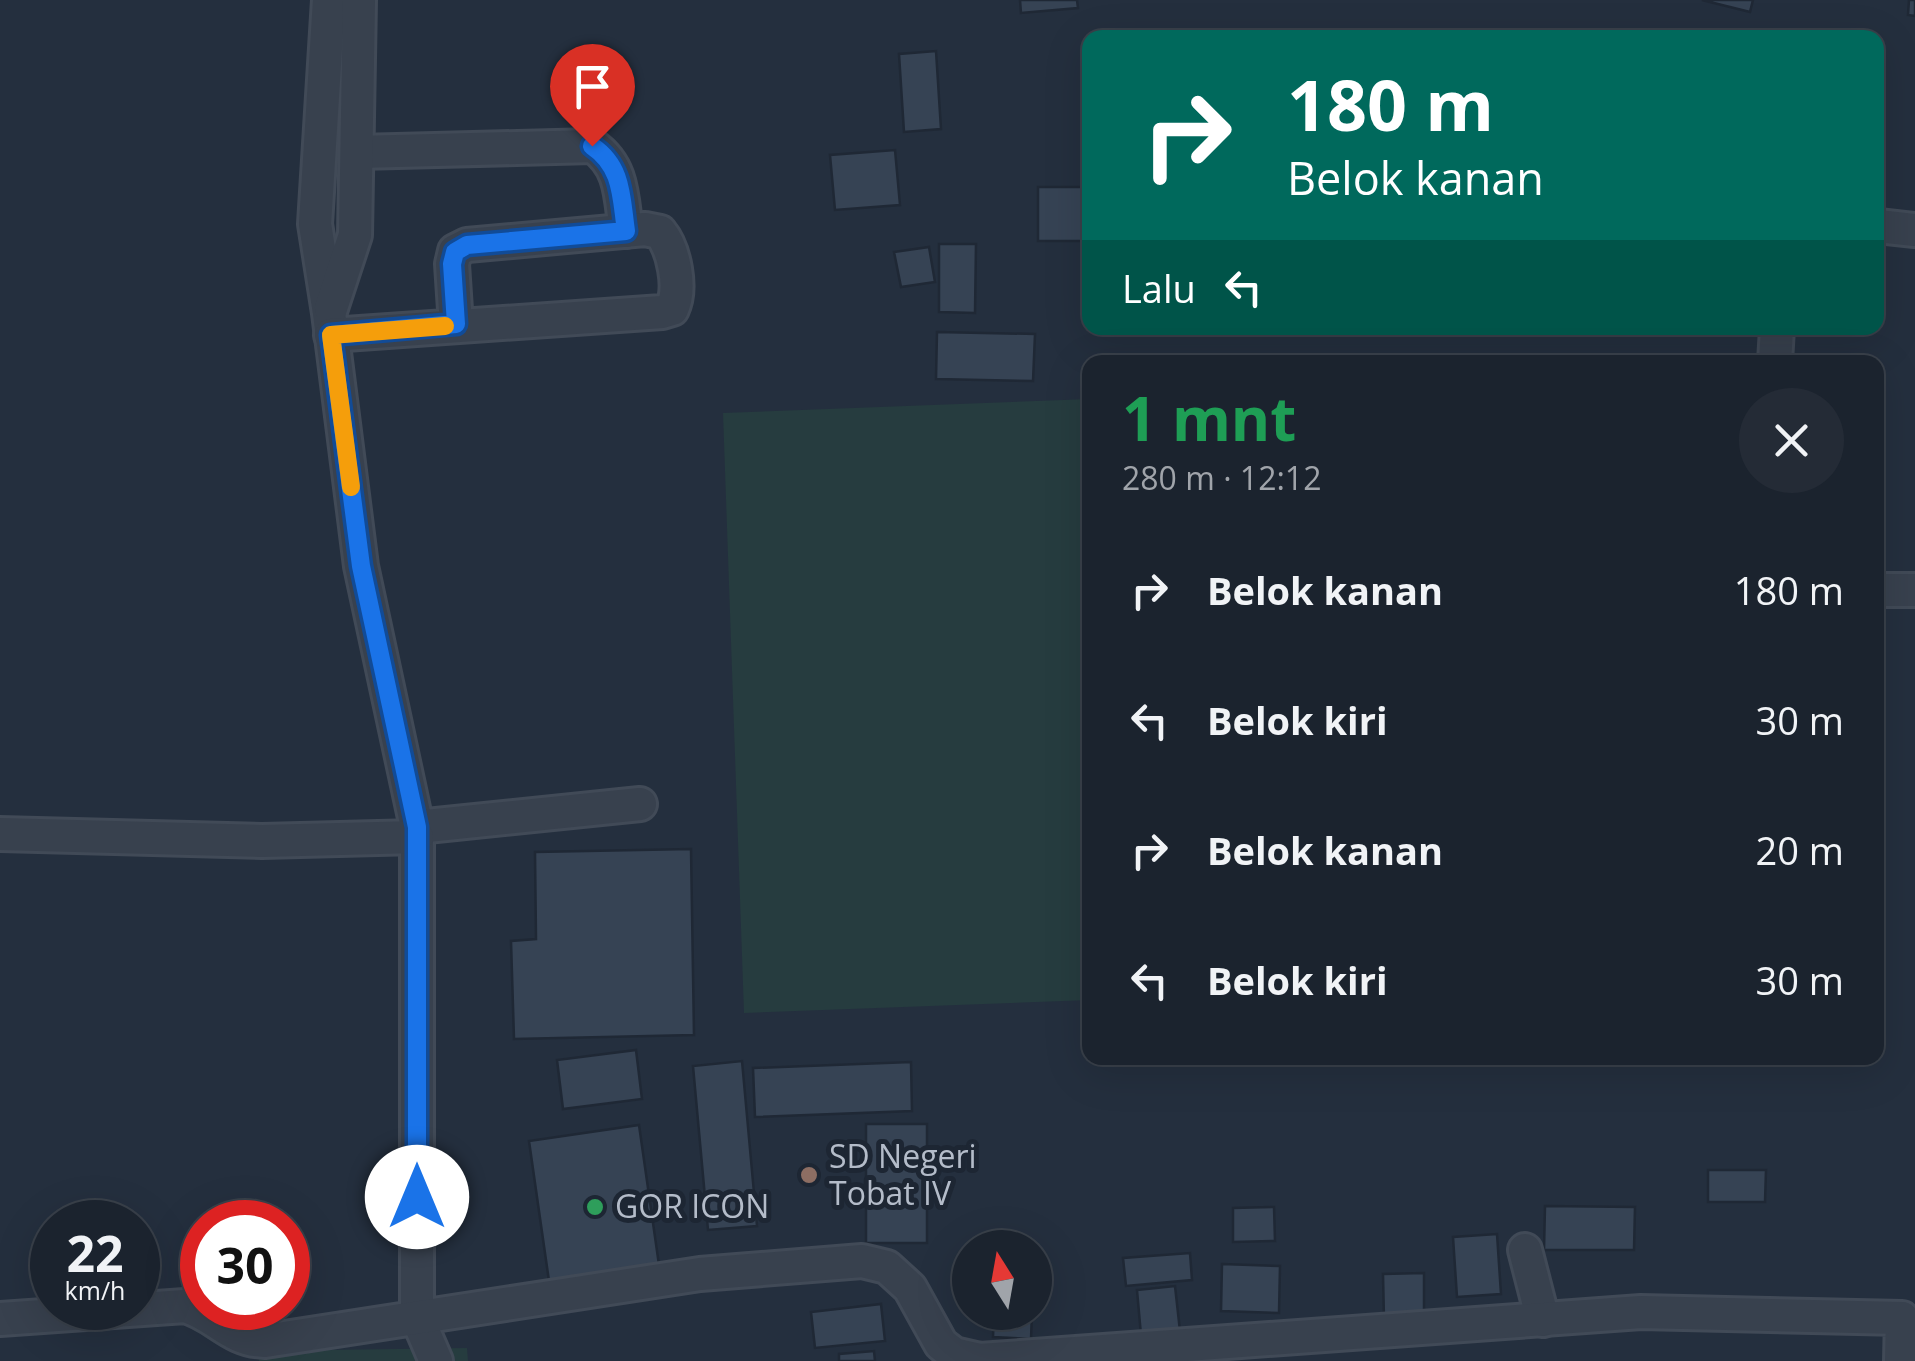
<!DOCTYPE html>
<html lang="id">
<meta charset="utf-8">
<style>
:root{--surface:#1b232e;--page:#242b36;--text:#f1f3f6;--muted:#a0a4aa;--line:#39404a}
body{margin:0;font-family:"Open Sans",sans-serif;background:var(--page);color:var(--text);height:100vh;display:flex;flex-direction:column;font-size:38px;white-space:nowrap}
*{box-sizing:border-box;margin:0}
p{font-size:32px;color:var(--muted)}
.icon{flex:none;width:55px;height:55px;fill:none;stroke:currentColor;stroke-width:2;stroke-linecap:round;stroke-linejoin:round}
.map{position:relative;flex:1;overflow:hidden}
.side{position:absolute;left:1082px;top:355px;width:802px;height:710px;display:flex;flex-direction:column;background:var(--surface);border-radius:20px;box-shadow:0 10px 40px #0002,0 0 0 2px var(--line)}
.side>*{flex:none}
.guide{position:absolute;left:1082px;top:30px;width:802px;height:305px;border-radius:20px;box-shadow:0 10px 40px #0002,0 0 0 2px var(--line);background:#00695c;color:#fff;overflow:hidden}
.needle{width:65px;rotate:349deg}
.fabs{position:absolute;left:952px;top:1230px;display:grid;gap:20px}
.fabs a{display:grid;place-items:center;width:100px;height:100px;border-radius:50%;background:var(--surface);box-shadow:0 10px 40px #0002,0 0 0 2px var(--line);font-size:50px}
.speed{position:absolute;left:30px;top:1200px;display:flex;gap:20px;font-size:50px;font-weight:700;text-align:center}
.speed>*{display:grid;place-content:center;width:130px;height:130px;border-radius:50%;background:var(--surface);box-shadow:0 10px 40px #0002,0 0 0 2px var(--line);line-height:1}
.speed small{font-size:25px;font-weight:400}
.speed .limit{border:15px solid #d22;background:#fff;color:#111}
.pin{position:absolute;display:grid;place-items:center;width:85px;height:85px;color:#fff;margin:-102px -42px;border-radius:50% 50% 50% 0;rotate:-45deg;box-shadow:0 0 10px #0007}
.pin .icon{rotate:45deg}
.me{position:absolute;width:110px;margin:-55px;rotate:0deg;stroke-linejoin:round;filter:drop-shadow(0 0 8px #0008)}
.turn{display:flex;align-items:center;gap:35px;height:210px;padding:0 40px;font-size:45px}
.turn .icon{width:130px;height:130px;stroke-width:2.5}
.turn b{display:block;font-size:70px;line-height:85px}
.then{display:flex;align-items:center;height:95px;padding:0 40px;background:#0003;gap:20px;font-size:38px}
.round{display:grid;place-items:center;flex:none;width:105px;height:105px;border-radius:52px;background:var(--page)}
.summary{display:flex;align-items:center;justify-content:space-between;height:170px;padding:0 40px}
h1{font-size:60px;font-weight:700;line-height:75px;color:#1e9e55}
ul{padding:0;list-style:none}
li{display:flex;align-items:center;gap:30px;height:130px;padding:0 40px}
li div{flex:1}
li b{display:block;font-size:38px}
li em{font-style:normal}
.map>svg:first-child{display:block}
.green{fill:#263c3f}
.building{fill:#364354;stroke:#1f2835;stroke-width:2.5}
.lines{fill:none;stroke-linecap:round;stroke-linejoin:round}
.minor-casing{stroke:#414a57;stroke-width:38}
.minor{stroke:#38414e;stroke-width:32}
.route-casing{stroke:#114b97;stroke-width:25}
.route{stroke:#1a73e8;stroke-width:18}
.slow{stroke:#f59e0b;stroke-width:18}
.education-dot{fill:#8d6e63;stroke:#1d2633;stroke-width:4}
.leisure-dot{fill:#2e9e5b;stroke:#1d2633;stroke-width:4}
.labels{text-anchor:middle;stroke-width:10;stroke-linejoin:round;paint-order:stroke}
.poi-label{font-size:32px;fill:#b4bcc9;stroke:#1d2633;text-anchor:start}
</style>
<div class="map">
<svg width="1915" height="1361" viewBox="0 0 1915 1361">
<rect width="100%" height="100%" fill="#242f3e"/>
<g class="green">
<path d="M1090 399V1000L744 1013 723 413Z"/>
<path d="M467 1348 468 1361H259L258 1351Z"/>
</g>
<g class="building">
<path d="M1020 0H1077L1078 8 1021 13Z"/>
<path d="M1702 0H1753L1750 12Z"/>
<path d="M1909 0H1915V16L1908 15Z"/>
<path d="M936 51 941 129 904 132 899 54Z"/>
<path d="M895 150 900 205 835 210 830 155Z"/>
<rect x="1038" y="187" width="48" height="54"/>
<path d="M939 244H976L975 313 939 312Z"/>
<path d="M929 247 935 282 901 287 894 252Z"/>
<path d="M937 332 1035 334 1033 381 936 379Z"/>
<path d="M691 849 694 1035 514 1039 511 941 536 939 535 852Z"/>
<path d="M636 1050 642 1099 563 1109 557 1060Z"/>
<path d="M742 1061 757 1226 708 1230 693 1066Z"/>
<path d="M911 1062 912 1111 755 1117 753 1068Z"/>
<rect x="866" y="1124" width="61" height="119"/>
<path d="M639 1125 660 1272 550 1288 529 1141Z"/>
<path d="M1708 1170H1766L1765 1202H1708Z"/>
<path d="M1545 1206 1635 1207 1634 1250H1544Z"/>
<path d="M1274 1207 1275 1241 1233 1242V1208Z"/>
<path d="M1497 1234 1501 1294 1457 1297 1453 1237Z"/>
<path d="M1190 1253 1192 1280 1126 1286 1123 1258Z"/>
<path d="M1222 1264 1280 1266 1279 1313 1221 1311Z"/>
<path d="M1424 1273V1319L1384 1320 1383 1274Z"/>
<path d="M1175 1286 1180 1331 1141 1335 1137 1290Z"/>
<path d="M881 1304 885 1341 815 1348 811 1312Z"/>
<path d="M994 1312H1032L1031 1339 993 1337Z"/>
<path d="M874 1351 875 1361H839V1354Z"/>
</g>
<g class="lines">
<g class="minor-casing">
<g id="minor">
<path d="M329 0 315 224 329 313 361 566 417 827V1317L436 1361"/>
<path d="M358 152 593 146C623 167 621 197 626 231"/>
<path d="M1878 226 1915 230"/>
<path d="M331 308 355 235 359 0"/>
<path d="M331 335 662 312 672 309C682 288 674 249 660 232L645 229 467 245 455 251 452 264 456 325"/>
<path d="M1775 362 1777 328"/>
<path d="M1878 590H1915"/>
<path d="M417 827 640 804"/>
<path d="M0 834 262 841 417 837"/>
<path d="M1525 1250 1543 1320"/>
<path d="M0 1319 185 1306C217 1315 229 1340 265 1341L700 1274 862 1261 887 1267 910 1288 941 1344 954 1354 980 1360 1641 1312 1902 1318 1901 1361"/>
</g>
</g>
<use href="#minor" class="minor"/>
</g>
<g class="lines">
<g class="route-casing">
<path id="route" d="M417 1197V827L361 566 331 335 456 324 452 264 455 252 467 245 626 231C621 197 623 167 592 146"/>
</g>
<use href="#route" class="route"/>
<path class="slow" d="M351 487 331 335 445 326"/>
</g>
<circle class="education-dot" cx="809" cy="1175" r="10"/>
<circle class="leisure-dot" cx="595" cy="1207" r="10"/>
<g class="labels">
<g class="poi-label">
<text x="829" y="1168">SD Negeri<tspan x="829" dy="37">Tobat IV</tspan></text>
<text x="615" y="1218">GOR ICON</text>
</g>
</g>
</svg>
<div class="fabs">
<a><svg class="needle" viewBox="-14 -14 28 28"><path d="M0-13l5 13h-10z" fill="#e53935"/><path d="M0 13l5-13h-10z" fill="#a0a4aa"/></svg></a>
</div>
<div class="speed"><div>22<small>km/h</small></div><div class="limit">30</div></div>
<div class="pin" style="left:592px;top:146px;background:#d93025"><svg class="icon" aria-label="arrive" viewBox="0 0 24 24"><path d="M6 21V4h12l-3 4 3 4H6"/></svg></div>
<svg class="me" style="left:417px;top:1197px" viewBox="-20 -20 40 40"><circle r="19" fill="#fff"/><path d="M0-13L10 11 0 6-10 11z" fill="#1a73e8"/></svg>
<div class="guide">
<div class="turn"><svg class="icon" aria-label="right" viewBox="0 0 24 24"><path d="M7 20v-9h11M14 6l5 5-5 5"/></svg><div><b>180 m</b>Belok kanan</div></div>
<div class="then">Lalu<svg class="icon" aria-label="left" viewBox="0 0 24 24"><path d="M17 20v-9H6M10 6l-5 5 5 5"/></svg></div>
</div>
<section class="side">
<div class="summary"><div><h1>1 mnt</h1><p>280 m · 12:12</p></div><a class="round"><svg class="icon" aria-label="close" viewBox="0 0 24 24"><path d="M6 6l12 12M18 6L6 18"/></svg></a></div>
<ul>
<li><svg class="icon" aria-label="right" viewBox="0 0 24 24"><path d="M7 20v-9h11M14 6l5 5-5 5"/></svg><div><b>Belok kanan</b></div><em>180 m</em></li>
<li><svg class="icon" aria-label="left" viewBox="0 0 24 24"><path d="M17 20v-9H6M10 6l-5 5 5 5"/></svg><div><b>Belok kiri</b></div><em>30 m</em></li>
<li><svg class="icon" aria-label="right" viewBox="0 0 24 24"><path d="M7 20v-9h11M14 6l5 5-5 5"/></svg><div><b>Belok kanan</b></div><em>20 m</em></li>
<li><svg class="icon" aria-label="left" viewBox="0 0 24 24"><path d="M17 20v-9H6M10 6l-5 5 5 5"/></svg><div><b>Belok kiri</b></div><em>30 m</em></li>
</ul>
</section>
</div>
